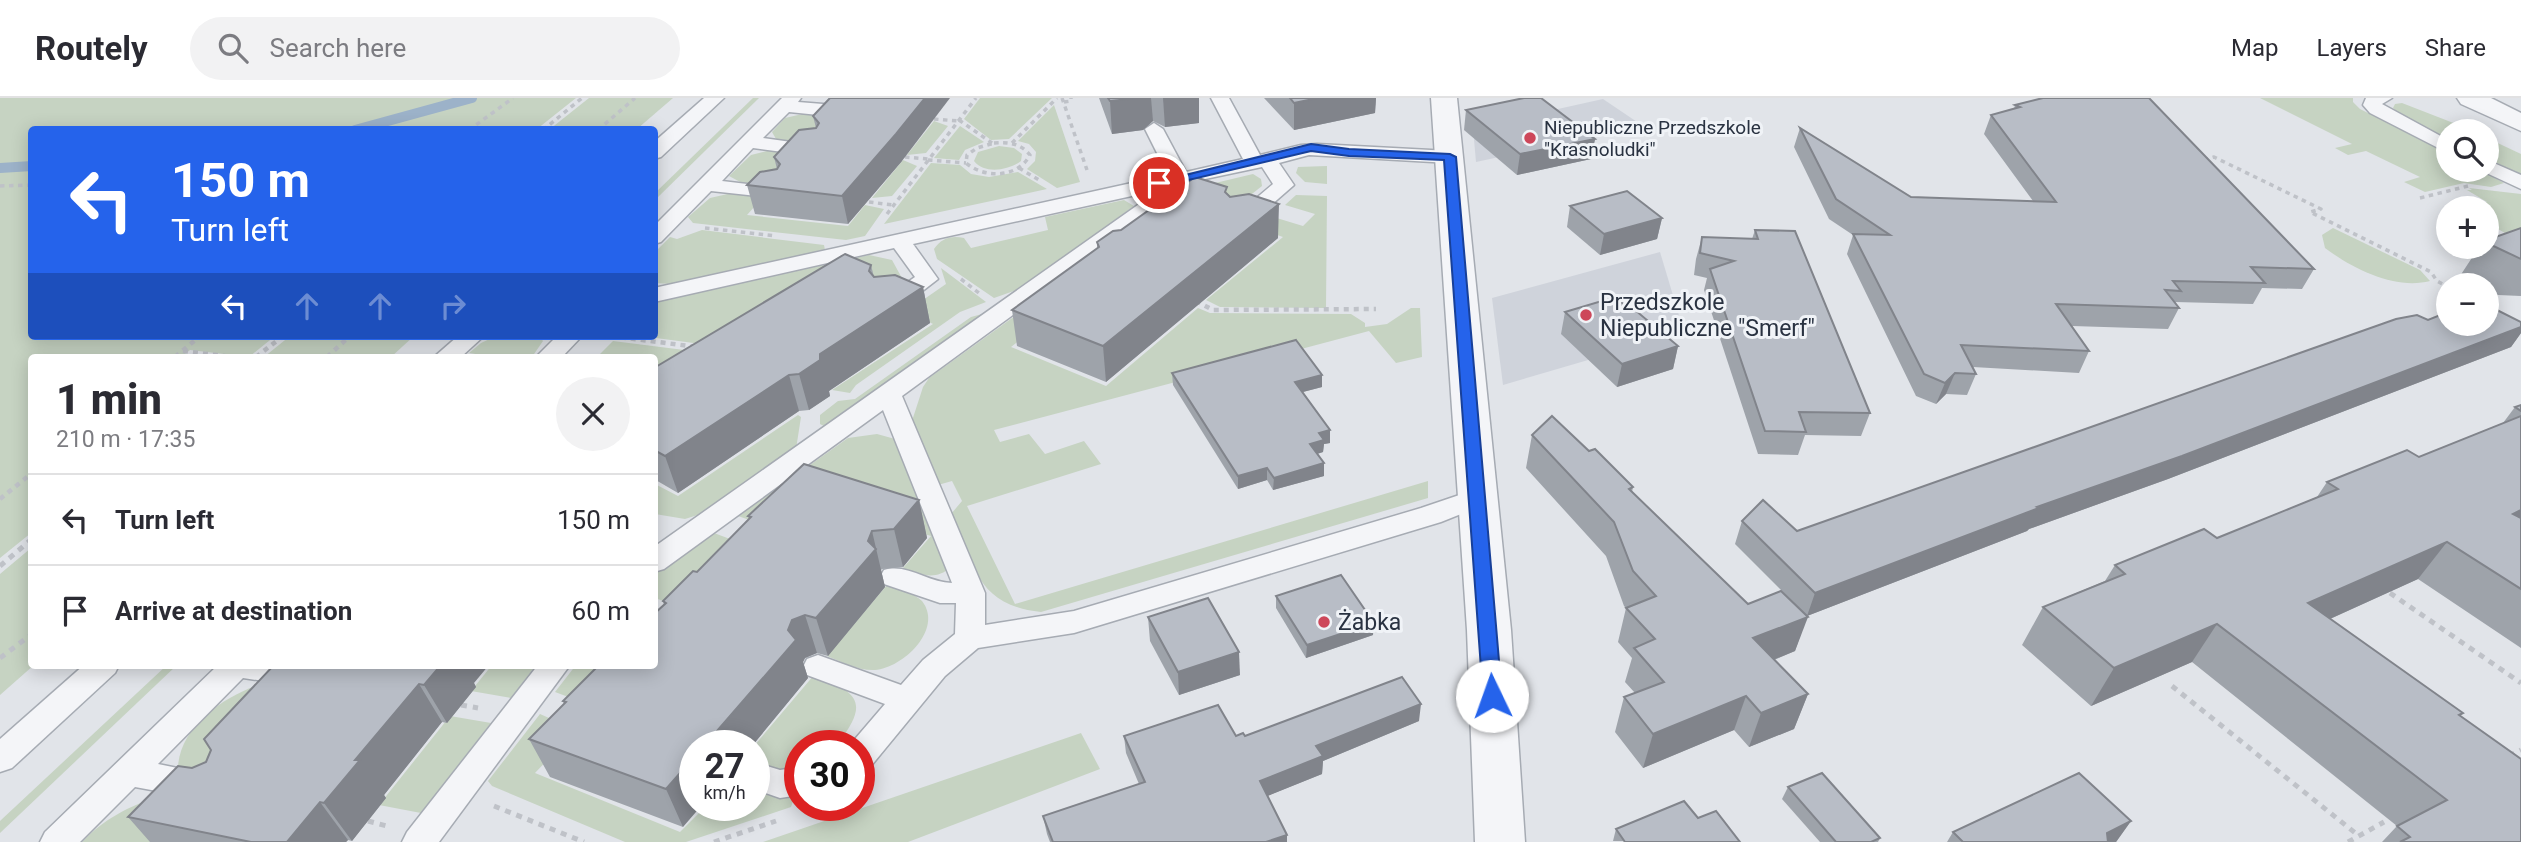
<!DOCTYPE html>
<meta charset="utf-8">
<style>
:root{--surface:#fff;--page:#f2f2f3;--text:#2b2b33;--muted:#7c7c81;--line:#e1e1e2}
body{margin:0;font-family:Roboto,sans-serif;background:var(--page);color:var(--text);height:100vh;display:flex;flex-direction:column;font-size:26px;white-space:nowrap}
*{box-sizing:border-box;margin:0}
p{font-size:23px;color:var(--muted)}
.icon{flex:none;width:38px;height:38px;fill:none;stroke:currentColor;stroke-width:2;stroke-linecap:round;stroke-linejoin:round}
.map{position:relative;flex:1;overflow:hidden}
.side{position:absolute;left:28px;top:256px;width:630px;height:315px;display:flex;flex-direction:column;background:var(--surface);border-radius:7px;box-shadow:0 4px 18px #0003}
.side>*{flex:none}
.banner{position:absolute;left:28px;top:28px;width:630px;height:214px;border-radius:7px;box-shadow:0 4px 18px #0003;background:#2563eb;color:#fff;overflow:hidden}
.controls{position:absolute;left:2436px;top:21px;display:grid;gap:14px}
.controls a{display:grid;place-items:center;width:63px;height:63px;border-radius:50%;background:var(--surface);box-shadow:0 4px 18px #0003;font-size:35px}
.speed{position:absolute;left:679px;top:632px;display:flex;gap:14px;font-size:35px;font-weight:700;text-align:center}
.speed>*{display:grid;place-content:center;width:91px;height:91px;border-radius:50%;background:var(--surface);box-shadow:0 4px 18px #0003;line-height:1}
.speed small{font-size:18px;font-weight:400}
.speed .limit{border:10px solid #d22;background:#fff;color:#111}
.pin{position:absolute;display:grid;place-items:center;width:60px;height:60px;color:#fff;margin:-30px;border:4px solid #fff;border-radius:50%;box-shadow:0 2px 7px #0007}
.me{position:absolute;width:77px;margin:-38px;rotate:357deg;stroke-linejoin:round;filter:drop-shadow(0 0 5px #0008)}
.turn{display:flex;align-items:center;gap:24px;height:147px;padding:0 28px;font-size:32px}
.turn .icon{width:91px;height:91px;stroke-width:2.5}
.turn b{display:block;font-size:49px;line-height:60px}
.lanes{display:flex;align-items:center;height:66px;padding:0 28px;background:#0003;justify-content:center;gap:35px;direction:ltr}
.lanes .off{opacity:.35}
.round{display:grid;place-items:center;flex:none;width:74px;height:74px;border-radius:37px;background:var(--page)}
.summary{display:flex;align-items:center;justify-content:space-between;height:119px;padding:0 28px}
h1{font-size:42px;font-weight:800;line-height:52px}
ul{padding:0;list-style:none}
li{display:flex;align-items:center;gap:21px;height:91px;padding:0 28px;border-top:2px solid var(--line)}
li div{flex:1}
li b{display:block;font-size:26px}
li em{font-style:normal}
header{display:flex;align-items:center;gap:42px;box-sizing:border-box;height:98px;padding:0 35px;background:var(--surface);border-bottom:2px solid var(--line)}
header strong{font-size:33px}
nav{display:flex;gap:38px;margin-inline-start:auto;font-size:24px}
.search{width:490px;height:63px;background:var(--page);display:flex;align-items:center;gap:18px;box-sizing:border-box;padding:0 24px;border-radius:38px;color:var(--muted);font-size:26px}
.map>svg:first-child{display:block}
.built{fill:#cfd3db}
.green{fill:#c6d3c2}
.lines{fill:none;stroke-linecap:round;stroke-linejoin:round}
.stream{stroke:#9cb2c9;stroke-width:10}
.service-casing{stroke:#a6abb3;stroke-width:3}
.minor-casing{stroke:#a6abb3;stroke-width:3}
.tertiary-casing{stroke:#a6abb3;stroke-width:3}
.path-far2{stroke:#bfc2c8;stroke-width:3.5;stroke-dasharray:4.5 4.5;stroke-linecap:butt}
.path-far1{stroke:#bfc2c8;stroke-width:4.5;stroke-dasharray:5 5;stroke-linecap:butt}
.path{stroke:#bfc2c8;stroke-width:5;stroke-dasharray:6 6;stroke-linecap:butt}
.service{fill:#f4f5f8;fill-rule:evenodd}
.minor{fill:#f4f5f8;fill-rule:evenodd}
.tertiary{fill:#f4f5f8;fill-rule:evenodd}
.wall{fill:#9ea3aa}
.shaded-wall{fill:#81848b}
.building{fill:#b8bdc6;stroke:#81848b;stroke-width:2}
.route{fill:#2563eb;stroke:#184099;stroke-width:2}
.poi-dot{fill:#cd475a;stroke:#f0f3f7;stroke-width:2.5}
.labels{text-anchor:middle;stroke-width:6;stroke-linejoin:round;paint-order:stroke}
.far-poi-label{font-size:19px;fill:#293241;stroke:#f0f3f7;text-anchor:start}
.poi-label{font-size:23px;fill:#293241;stroke:#f0f3f7;text-anchor:start}
</style>
<header>
<strong>Routely</strong>
<div class="search"><svg class="icon" aria-label="search" viewBox="0 0 24 24"><circle cx="10" cy="10" r="6"/><path d="M15 15l6 6"/></svg>Search here</div>
<nav><a>Map</a><a>Layers</a><a>Share</a></nav>
</header>
<div class="map">
<svg width="2521" height="744" viewBox="0 0 2521 744">
<rect width="100%" height="100%" fill="#e1e4e9"/>
<g class="built">
<path d="M1603 1 1643 28 1476 64 1473 30Z"/>
<path d="M1660 154 1684 234 1503 287 1492 200Z"/>
</g>
<g class="green">
<path d="M0 0H576L537 31 32 32V238H275L249 259 190 252 185 256 210 259H32L31 435 0 460Z"/>
<path d="M589 0H673L637 31H550Z"/>
<path d="M753 0H759L655 102V95Z"/>
<path d="M980 0H1052L1009 41 991 42 964 21Z"/>
<path d="M2260 0H2353V4L2360 11 2448 55V72H2481L2504 85 2491 89 2464 85 2425 94 2404 84 2420 79 2366 53 2348 57 2335 50 2352 46Z"/>
<path d="M2402 5 2474 33H2448V41L2399 16 2393 10 2395 6Z"/>
<path d="M1054 7 1080 84 1057 90 1027 71 1035 63 1036 54 1029 46 1018 43Z"/>
<path d="M811 14 838 17 810 47 776 41 772 34 785 20Z"/>
<path d="M934 23 948 28 926 55 907 57Z"/>
<path d="M960 28 984 44 965 52 959 62 934 60Z"/>
<path d="M2487 40 2521 56V77L2487 60Z"/>
<path d="M999 48 1014 50 1022 56 1021 63C1009 72 985 77 974 63L978 54Z"/>
<path d="M775 51 804 55 771 89 744 86 729 78 751 57Z"/>
<path d="M903 62 917 68 892 98 872 100Z"/>
<path d="M931 65 960 67 971 76 989 79 1018 74 1047 91 884 126Z"/>
<path d="M1327 68V86L1305 84 1296 75 1298 69Z"/>
<path d="M1253 76 1261 81 1262 88 1224 118 1190 91Z"/>
<path d="M2469 90 2521 96V130L2505 135 2487 125V110H2474L2487 104 2467 92H2472Z"/>
<path d="M732 95 764 98 747 117 848 128 865 107 884 111 865 138 846 142 693 125 688 119 710 100Z"/>
<path d="M1296 97 1327 98 1326 210 1220 209 1206 202 1283 139 1257 130 1270 118 1303 128 1315 116 1285 107Z"/>
<path d="M1124 102 1134 108 1022 190 994 200 937 161 934 151C941 140 952 137 964 140L971 150 1048 132 1045 119Z"/>
<path d="M2333 130 2420 172 2430 183C2395 192 2353 171 2325 150L2322 137Z"/>
<path d="M702 132 824 147 825 152 670 186 655 185V154L670 139 677 141Z"/>
<path d="M869 157 892 162 903 182 716 248 641 238H654L655 204Z"/>
<path d="M941 170 986 204 960 214 856 287 850 295 832 292 933 226 907 213 946 186Z"/>
<path d="M1058 187 1088 189 1011 249 1106 288 1198 210 1210 215 1351 216 1365 225V229L1387 226 1411 210H1420L1422 259 1396 265 1369 233 994 332 1000 344 1029 336 1045 356 1084 343 1101 366 967 408 1015 506 1428 383V400L1041 514C977 507 974 468 951 416L962 403 952 383 938 387 911 326 923 289 929 280Z"/>
<path d="M986 215 826 329 820 326V317L838 303 855 301 971 219Z"/>
<path d="M290 238H414L391 259H264Z"/>
<path d="M496 238H539L543 243 532 259H494L469 255 481 245Z"/>
<path d="M613 243 708 255 655 310 654 259H597Z"/>
<path d="M798 317 801 319 796 351 704 415 685 421 655 416V386L678 398Z"/>
<path d="M877 336 895 341 951 463V469C935 483 922 477 903 470L931 438 804 399 773 430 738 418 848 340Z"/>
<path d="M714 435 754 450 691 513 655 500 654 477Z"/>
<path d="M31 450 32 567H34L0 597V476Z"/>
<path d="M887 487C898 491 914 495 922 503 944 531 903 570 875 572 859 573 842 564 827 558Z"/>
<path d="M167 567H177L0 735V723Z"/>
<path d="M492 567H536L511 600 471 593Z"/>
<path d="M576 567H639L598 610 555 594Z"/>
<path d="M814 577C859 595 870 604 837 647L800 648V673L775 672 754 663V648Z"/>
<path d="M261 586 224 680 186 673 178 668C181 627 225 598 261 586Z"/>
<path d="M540 616 576 632 535 675 680 734 707 707H754V696L759 698 774 695 794 700 791 709 686 744H625L492 688 488 683Z"/>
<path d="M450 618 491 625 421 715 379 707Z"/>
<path d="M1081 635 1100 671 908 744H763Z"/>
<path d="M159 698 163 744H82C105 720 128 709 159 698Z"/>
</g>
<g class="lines">
<g class="stream">
<path d="M355 32 472 0"/>
<path d="M0 70 32 68"/>
</g>
<g class="service-casing">
<g id="service">
<path d="M704 0H724L661 59 654 61V44Z"/>
<path d="M782 0H801L798 4 848 8 857 14 848 20 789 14 763 40 820 48 823 52 820 56 813 58 753 50 722 83 782 90 785 94 782 98 775 100 711 93 661 144 654 146V128Z"/>
<path d="M1211 0H1229L1260 57 1301 47 1317 46 1450 53 1460 59 1450 65 1309 57 1279 65 1294 87 1247 128H1233L1230 124 1233 120 1273 86 1262 69 1191 84 1188 89 902 298 985 495V527L1074 513 1421 410 1477 391 1486 394 1490 400 1486 406 1441 424 1074 535 978 550 945 578 871 668 859 672V648H849L885 606 807 577 803 569 807 561 818 557 901 587 923 562 955 536 956 505H940L884 486 880 479 884 472C907 465 929 485 952 485L883 312 664 471 654 474V449L1159 92 913 146 938 181 898 212H882L879 207 882 202 915 179 894 150 654 204V190L1168 77 1145 31 1154 25 1163 31 1186 74 1243 61Z"/>
<path d="M2366 0H2392L2382 6 2448 42V55L2370 15 2363 7Z"/>
<path d="M2487 62 2521 77V91L2480 72H2487Z"/>
<path d="M458 238H484L461 259H434Z"/>
<path d="M557 238H582L562 259H536Z"/>
<path d="M84 567H119L115 575 12 670 0 674V641Z"/>
<path d="M218 567H311L316 569 320 577 316 585 305 589 243 580 158 666 212 677 217 687 212 697 200 701 135 689 80 744H40L45 734Z"/>
<path d="M538 567H570L439 744H402L407 734Z"/>
<path d="M754 664 780 672 800 669V697L780 700 754 691Z"/>
</g>
</g>
<g class="minor-casing">
<path id="minor" d="M1431 0H1457L1511 532 1525 744H1475L1467 532Z"/>
</g>
<g class="tertiary-casing">
<path id="tertiary" d="M2457 0H2491L2521 15V33L2461 6Z"/>
</g>
<g class="path-far2">
<path d="M1062 0 1087 72"/>
<path d="M1064 4 1071 3V0"/>
<path d="M934 21 958 23"/>
<path d="M959 22 992 45"/>
<path d="M469 32 513 0"/>
<path d="M543 32 582 0"/>
<path d="M598 32 635 0"/>
<path d="M994 45C1009 44 1020 45 1030 57 1018 80 985 81 966 65L967 57 977 50Z"/>
<path d="M1012 45 1057 0"/>
<path d="M905 59 928 61"/>
<path d="M928 62 966 65"/>
<path d="M2204 62 2214 59 2321 111 2310 114 2431 174 2437 183 2448 189"/>
<path d="M1019 70 1039 82"/>
<path d="M0 88 32 87"/>
<path d="M2420 100 2468 88"/>
<path d="M869 104 893 107"/>
<path d="M887 116 976 0"/>
<path d="M705 130 776 138"/>
<path d="M961 181 979 195"/>
</g>
<g class="path-far1">
<path d="M1196 203 1213 212 1376 211"/>
<path d="M2445 207 2448 202"/>
<path d="M611 238 697 249"/>
<path d="M183 253 233 259"/>
<path d="M175 259 200 238"/>
<path d="M256 259 283 238"/>
<path d="M327 259 350 238"/>
<path d="M0 401 32 375"/>
</g>
<g class="path">
<path d="M0 468 32 441"/>
<path d="M2390 495 2521 585"/>
<path d="M0 560 32 536"/>
<path d="M2172 588 2359 738"/>
<path d="M461 607 478 610"/>
<path d="M2509 658 2521 652"/>
<path d="M494 708 584 744"/>
<path d="M368 723 387 728"/>
<path d="M714 744 776 723"/>
<path d="M2348 744 2384 724"/>
</g>
<use href="#service" class="service"/>
<use href="#minor" class="minor"/>
<use href="#tertiary" class="tertiary"/>
</g>
<g class="wall">
<path d="M1099 0H1199V25L1165 29 1153 23 1143 32 1112 36Z"/>
<path d="M1264 0H1376L1375 15 1294 32Z"/>
<path d="M2015 7 2314 171 2302 191 2262 190 2253 206 2175 204 2179 210 2168 231 2072 228 2089 253 2079 275 1973 269 1976 276 1967 297 1946 296 1936 306 1916 298 1847 156 1853 137 1829 121 1794 49 1800 30 1911 99 2033 103 1984 36 1991 17 2014 11Z"/>
<path d="M1466 12 1595 41 1591 61 1517 77 1464 32Z"/>
<path d="M813 18 902 63 848 126 755 116 747 87 777 71 774 59 816 30Z"/>
<path d="M1227 95 1278 140 1106 284 1017 248 1012 212 1097 150V144L1121 132Z"/>
<path d="M1570 108 1662 120 1657 141 1600 157 1567 129Z"/>
<path d="M2521 130V198L2498 197 2487 192V187H2478L2460 178 2479 149H2487V142Z"/>
<path d="M1755 132 1870 315 1861 338 1805 337 1798 357 1758 356 1704 192 1707 180 1694 177 1696 161 1702 139 1752 141Z"/>
<path d="M871 167 874 179 923 189 930 225 829 293 830 298 809 312 799 313 678 395 654 381V270Z"/>
<path d="M1631 213 1678 248 1673 271 1617 289 1561 236 1565 214Z"/>
<path d="M2428 222 2521 224V235L2511 249 2168 381 2029 431 2027 433 1807 518 1795 553 1774 562 1808 596 1794 631 1749 649 1734 632 1643 670 1615 634 1624 599 1635 595 1625 584 1632 560 1618 544 1626 510 1624 508 1606 458 1526 370 1532 337 1589 353 1633 389 1632 394 1748 506 1801 512 1735 446 1742 423 1797 433Z"/>
<path d="M1172 275 1322 289 1303 294 1330 332V345L1324 346 1323 354 1317 356 1324 378 1273 392 1267 382 1238 391 1173 287Z"/>
<path d="M2521 307V550L2418 481 2330 521 2463 615 2460 618 2521 744H2382L2397 728 2192 564 2091 608 2022 547 2043 509 2105 483 2115 467 2217 440 2317 399 2327 384 2419 359 2503 325 2515 309Z"/>
<path d="M919 402 927 440 903 469 882 471 881 472 885 489 828 558 817 555 805 560 803 564 808 580 752 648H695L683 729 550 679 529 641 564 606 563 603 602 568 664 507 663 503 697 474 749 421 748 418Z"/>
<path d="M1276 498 1373 537 1306 560 1276 510Z"/>
<path d="M1148 519 1240 577 1179 597 1150 543Z"/>
<path d="M274 567 474 585 476 589 447 625 442 624 384 697 386 700 352 743 348 742 346 744H150L128 719 192 670 206 664Z"/>
<path d="M1419 623 1323 663 1322 676 1267 698 1287 737V744H1050L1047 736 1043 718 1139 686 1126 655 1124 638H1245Z"/>
<path d="M1788 689 1880 740 1878 744H1820L1782 701Z"/>
<path d="M1698 720 1740 744 1613 743 1616 731Z"/>
<path d="M2131 723 2116 744H1947L1953 734Z"/>
</g>
<g class="shaded-wall">
<path d="M925 0H950L902 63 848 126 842 98Z"/>
<path d="M1139 0H1151L1153 23 1143 32 1112 36 1110 3Z"/>
<path d="M1163 0H1199V25L1165 29Z"/>
<path d="M1318 0H1376L1375 15 1294 32V5Z"/>
<path d="M1595 41 1591 61 1517 77 1520 56Z"/>
<path d="M1279 106 1278 140 1106 284 1103 248Z"/>
<path d="M1662 120 1657 141 1600 157 1604 136Z"/>
<path d="M923 189 930 225 829 293 830 298 809 312 799 276 820 256Z"/>
<path d="M2521 229V235L2511 249 2168 381 2029 431 2027 433 1807 518 1815 495 2037 409Z"/>
<path d="M1678 248 1673 271 1617 289 1622 266Z"/>
<path d="M1955 275 1946 296 1936 306 1945 285Z"/>
<path d="M789 277 799 313 678 395 665 358Z"/>
<path d="M1322 277V289L1295 296V284Z"/>
<path d="M1330 332V345L1324 346 1323 354 1310 358V346L1319 335Z"/>
<path d="M1324 365V378L1273 392 1274 380Z"/>
<path d="M1267 370V382L1238 391V378Z"/>
<path d="M919 402 927 440 903 469 894 431Z"/>
<path d="M2521 412V436L2513 416Z"/>
<path d="M872 433 885 489 828 558 816 520 868 443Z"/>
<path d="M2447 444 2418 481 2281 543 2308 505Z"/>
<path d="M805 517 817 555 805 560 803 564 808 580 752 648H704L792 522Z"/>
<path d="M1808 519 1795 553 1741 575 1753 540Z"/>
<path d="M1374 525 1373 537 1306 560 1307 547Z"/>
<path d="M2217 526 2192 564 2091 608 2114 570Z"/>
<path d="M1239 554 1240 577 1179 597 1178 574Z"/>
<path d="M441 567H489L474 585 476 589 447 625 424 587Z"/>
<path d="M419 586 442 624 384 697 386 700 352 743 324 705 355 662Z"/>
<path d="M1808 596 1794 631 1749 649 1761 615Z"/>
<path d="M1746 598 1734 632 1643 670 1653 636Z"/>
<path d="M1421 606 1419 623 1323 663 1322 676 1260 701V683L1316 648Z"/>
<path d="M695 658V707H702L683 729 666 691Z"/>
<path d="M320 704 348 742 346 744H287Z"/>
<path d="M2131 723 2116 744H2100L2107 735Z"/>
<path d="M1287 737V744H1266Z"/>
</g>
<g class="building">
<path d="M830 0H925L896 36 842 98 747 87 760 74 777 71 780 66 774 59 799 32 816 30 819 25 813 18Z"/>
<path d="M1108 0H1139L1110 3Z"/>
<path d="M1290 0H1318L1294 5Z"/>
<path d="M1524 0H1541L1595 41 1520 56 1466 12Z"/>
<path d="M2043 0H2149L2314 171 2251 169 2265 185 2173 183 2181 193 2165 192 2179 210 2056 206 2089 253 1961 247 1976 276 1955 275 1945 285 1924 276 1853 136 1890 137 1836 101 1800 30 1911 99 2056 104 1991 17 2020 9 2015 7Z"/>
<path d="M1195 79 1227 89 1225 94 1230 99 1249 96 1279 106 1103 248 1012 212 1099 149 1097 144 1113 133 1121 132Z"/>
<path d="M1627 93 1662 120 1604 136 1570 108Z"/>
<path d="M2521 130V161L2487 145V142Z"/>
<path d="M1755 132 1795 133 1870 315 1799 314 1806 334 1765 333 1710 171 1734 163 1700 155 1702 139 1758 141Z"/>
<path d="M845 156 871 167 869 173 874 179 895 177 923 189 820 256V262L799 276 789 277 665 358 654 352V270Z"/>
<path d="M1615 199 1631 213 1635 212 1678 248 1622 266 1565 214Z"/>
<path d="M2487 207 2521 224V229L2182 358 2037 409 2039 410 1815 495 1742 423 1763 402 1797 433 2396 221 2417 217 2428 222 2448 214V226H2487Z"/>
<path d="M1296 242 1322 277 1295 284 1330 332 1319 335 1324 342 1310 346 1324 365 1274 380 1267 370 1238 378 1172 275Z"/>
<path d="M2521 307V313L2515 309Z"/>
<path d="M1552 318 1589 353 1595 351 1633 389 1629 391 1748 506 1781 493 1808 519 1753 540 1808 596 1761 615 1746 598 1653 636 1624 599 1664 584 1634 550 1655 541 1626 510 1656 498 1633 473 1614 424 1532 337Z"/>
<path d="M2521 318V412L2513 416 2521 420V491L2447 444 2308 505 2463 615 2459 617 2521 661V744H2400L2410 739 2397 728 2447 702 2217 526 2114 570 2043 509 2125 476 2115 467 2204 431 2217 440 2338 391 2327 384 2407 352 2419 359Z"/>
<path d="M804 366 919 402 894 431 872 433 868 443 876 451 816 520 805 517 792 522 788 532 796 542 704 648H695V658L666 691 529 641 566 604 563 603 598 568 654 567V516L666 505 663 503 693 473 697 474 751 419 748 418Z"/>
<path d="M1341 477 1374 525 1307 547 1276 498Z"/>
<path d="M1208 500 1239 554 1178 574 1148 519Z"/>
<path d="M274 567H441L424 587 419 586 355 662H360L324 705 320 704 287 744H251L128 719 178 668 192 670 206 664 211 652 204 641Z"/>
<path d="M1402 579 1421 606 1316 648 1323 658 1260 683 1287 737 1266 744H1053L1043 718 1145 684 1124 638 1218 607 1236 638 1243 635 1245 638Z"/>
<path d="M1822 675 1880 740 1871 744H1836L1788 689Z"/>
<path d="M2079 675 2131 723 2107 735 2108 744H1963L1953 734Z"/>
<path d="M1684 703 1698 720 1716 713 1740 744H1625L1616 731Z"/>
</g>
<path class="route" d="M1311 46 1349 51 1450 56 1456 59 1502 598 1499 603 1492 605 1486 603 1483 598 1444 62 1349 58 1311 53 1159 89 1153 85Z"/>
<g class="poi-dot">
<circle cx="1530" cy="40" r="7"/>
<circle cx="1586" cy="217" r="7"/>
<circle cx="1324" cy="524" r="7"/>
</g>
<g class="labels">
<g class="far-poi-label">
<text x="1544" y="36">Niepubliczne Przedszkole<tspan x="1544" dy="22">"Krasnoludki"</tspan></text>
</g>
<g class="poi-label">
<text x="1600" y="212">Przedszkole<tspan x="1600" dy="26">Niepubliczne "Smerf"</tspan></text>
<text x="1338" y="532">Żabka</text>
</g>
</g>
</svg>
<div class="controls">
<a><svg class="icon" aria-label="search" viewBox="0 0 24 24"><circle cx="10" cy="10" r="6"/><path d="M15 15l6 6"/></svg></a>
<a>+</a>
<a>−</a>
</div>
<div class="speed"><div>27<small>km/h</small></div><div class="limit">30</div></div>
<div class="pin" style="left:1159px;top:85px;background:#d93025"><svg class="icon" aria-label="arrive" viewBox="0 0 24 24"><path d="M6 21V4h12l-3 4 3 4H6"/></svg></div>
<svg class="me" style="left:1492px;top:598px" viewBox="-20 -20 40 40"><circle r="19" fill="#fff"/><path d="M0-13L10 11 0 6-10 11z" fill="#2563eb"/></svg>
<div class="banner">
<div class="turn"><svg class="icon" aria-label="left" viewBox="0 0 24 24"><path d="M17 20v-9H6M10 6l-5 5 5 5"/></svg><div><b>150 m</b>Turn left</div></div>
<div class="lanes"><svg class="icon" aria-label="left" viewBox="0 0 24 24"><path d="M17 20v-9H6M10 6l-5 5 5 5"/></svg><svg class="icon off" aria-label="ahead" viewBox="0 0 24 24"><path d="M12 20V5M6 11l6-6 6 6"/></svg><svg class="icon off" aria-label="ahead" viewBox="0 0 24 24"><path d="M12 20V5M6 11l6-6 6 6"/></svg><svg class="icon off" aria-label="right" viewBox="0 0 24 24"><path d="M7 20v-9h11M14 6l5 5-5 5"/></svg></div>
</div>
<section class="side">
<div class="summary"><div><h1>1 min</h1><p>210 m · 17:35</p></div><a class="round"><svg class="icon" aria-label="close" viewBox="0 0 24 24"><path d="M6 6l12 12M18 6L6 18"/></svg></a></div>
<ul>
<li><svg class="icon" aria-label="left" viewBox="0 0 24 24"><path d="M17 20v-9H6M10 6l-5 5 5 5"/></svg><div><b>Turn left</b></div><em>150 m</em></li>
<li><svg class="icon" aria-label="arrive" viewBox="0 0 24 24"><path d="M6 21V4h12l-3 4 3 4H6"/></svg><div><b>Arrive at destination</b></div><em>60 m</em></li>
</ul>
</section>
</div>
